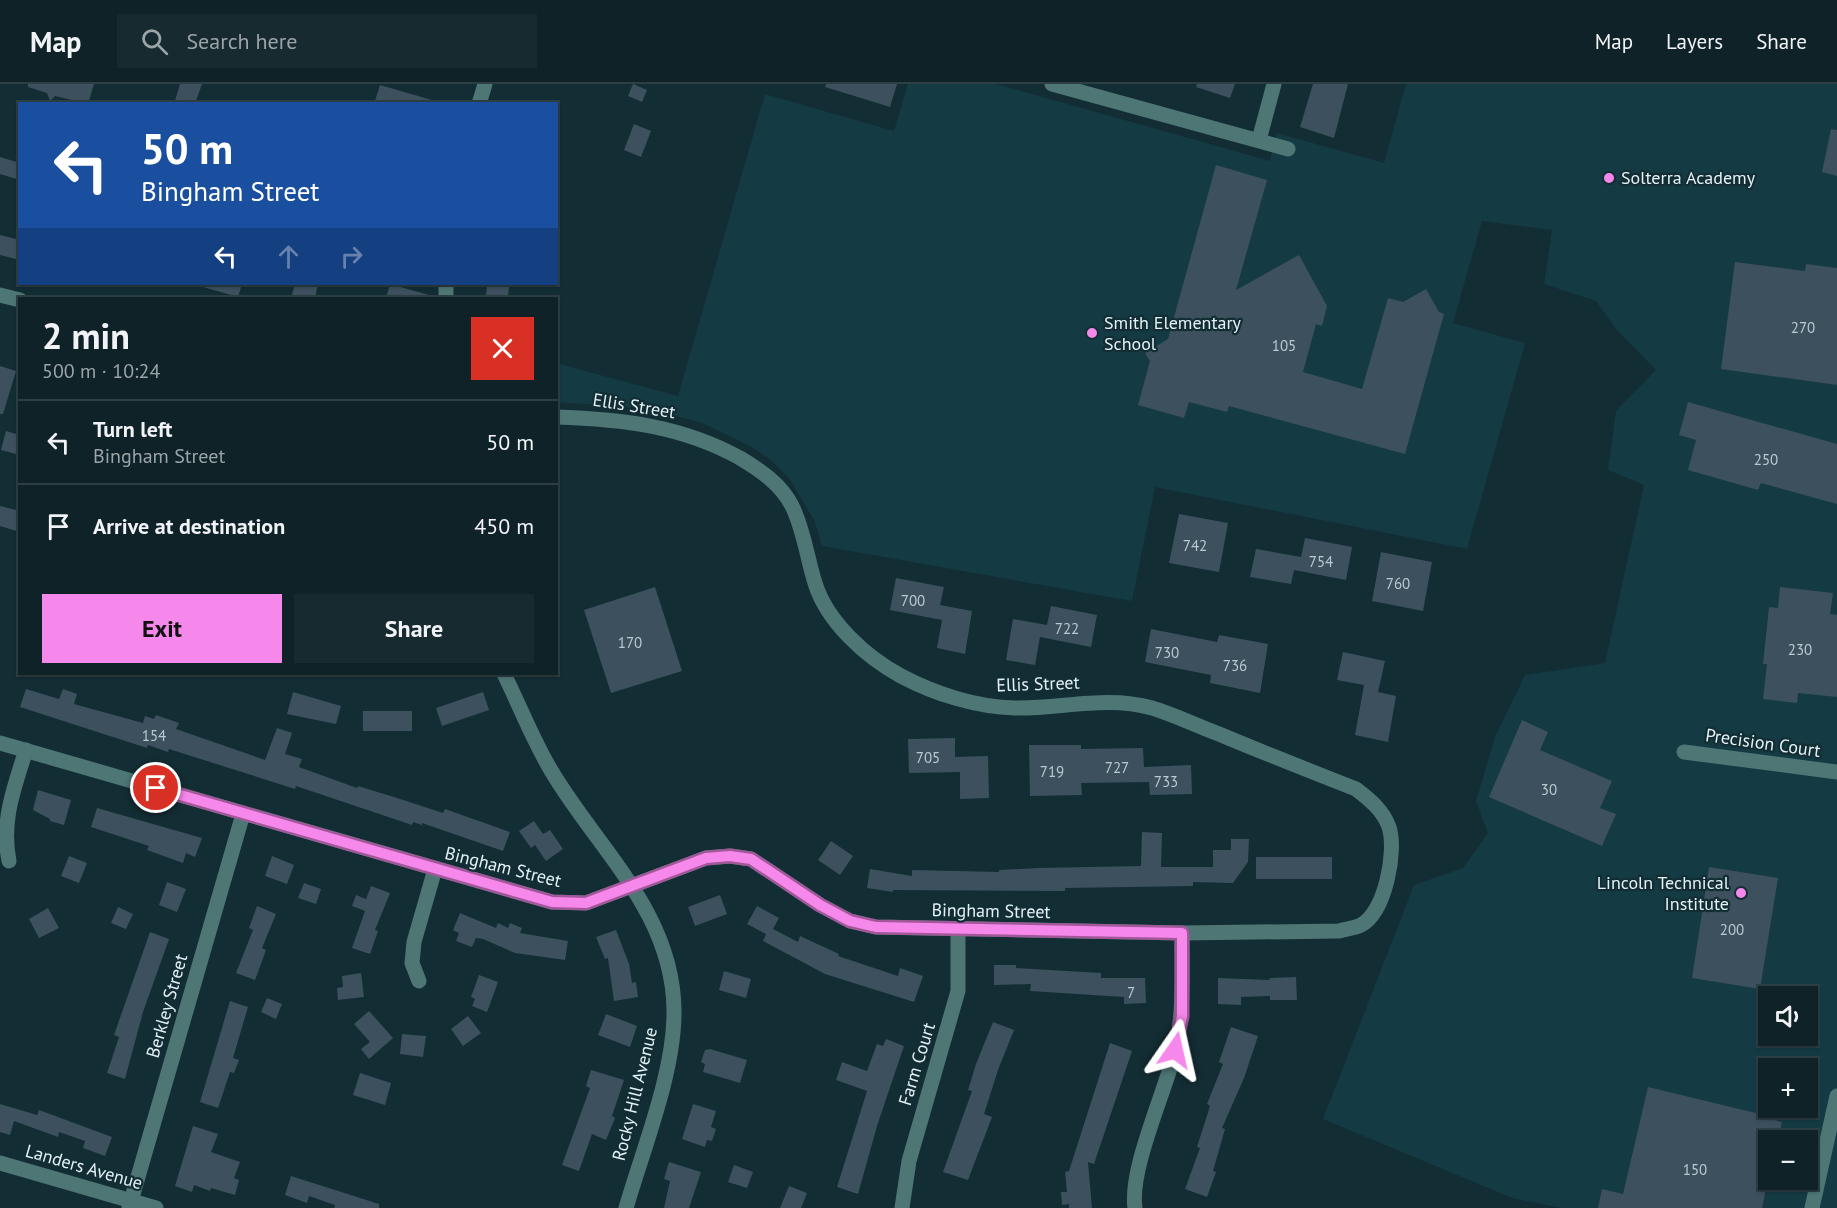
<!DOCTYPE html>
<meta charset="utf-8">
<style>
:root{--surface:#0e2227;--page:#172a2f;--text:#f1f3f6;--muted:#9ba4a7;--line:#2e3f44;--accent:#f788eb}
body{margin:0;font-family:"PT Sans",sans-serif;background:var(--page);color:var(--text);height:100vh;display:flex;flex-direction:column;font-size:22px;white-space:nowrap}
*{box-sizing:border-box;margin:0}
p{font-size:20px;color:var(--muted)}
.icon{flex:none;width:33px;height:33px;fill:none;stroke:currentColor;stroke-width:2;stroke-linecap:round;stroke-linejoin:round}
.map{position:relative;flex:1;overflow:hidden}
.side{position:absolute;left:18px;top:213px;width:540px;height:378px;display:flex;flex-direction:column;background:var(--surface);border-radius:0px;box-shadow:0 2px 4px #0004,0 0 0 2px var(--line)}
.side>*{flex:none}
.guide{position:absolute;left:18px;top:18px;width:540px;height:183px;border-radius:0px;box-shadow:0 2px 4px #0004,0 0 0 2px var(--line);background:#1a4fa0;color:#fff;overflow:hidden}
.fabs{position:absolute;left:1758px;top:902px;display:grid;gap:12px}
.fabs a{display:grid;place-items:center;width:60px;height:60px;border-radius:0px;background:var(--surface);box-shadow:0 2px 4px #0004,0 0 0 2px var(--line);font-size:30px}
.pin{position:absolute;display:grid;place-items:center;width:51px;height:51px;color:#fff;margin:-26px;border:3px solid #fff;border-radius:50%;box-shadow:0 2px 6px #0007}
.me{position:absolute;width:66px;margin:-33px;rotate:11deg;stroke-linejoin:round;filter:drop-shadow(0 0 4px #0008)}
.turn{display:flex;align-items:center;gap:21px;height:126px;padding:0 24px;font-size:27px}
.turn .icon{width:78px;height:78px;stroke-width:2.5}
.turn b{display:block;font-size:42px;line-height:51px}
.lanes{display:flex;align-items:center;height:57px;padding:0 24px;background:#0003;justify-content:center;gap:30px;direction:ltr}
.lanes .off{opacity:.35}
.round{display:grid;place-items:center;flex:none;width:63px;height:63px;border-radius:0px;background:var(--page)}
.headline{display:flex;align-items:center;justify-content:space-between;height:102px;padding:0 24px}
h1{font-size:36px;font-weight:800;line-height:45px}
.button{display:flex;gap:12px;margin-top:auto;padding:12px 24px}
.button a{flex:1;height:69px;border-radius:0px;background:var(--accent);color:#111;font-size:24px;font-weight:800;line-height:69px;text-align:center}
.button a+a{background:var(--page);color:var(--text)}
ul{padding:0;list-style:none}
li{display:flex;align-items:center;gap:18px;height:84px;padding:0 24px;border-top:2px solid var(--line)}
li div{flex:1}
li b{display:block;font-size:22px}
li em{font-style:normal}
header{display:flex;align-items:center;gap:36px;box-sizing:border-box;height:84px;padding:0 30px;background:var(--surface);border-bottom:2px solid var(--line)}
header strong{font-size:28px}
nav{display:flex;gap:33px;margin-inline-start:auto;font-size:21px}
.search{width:420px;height:54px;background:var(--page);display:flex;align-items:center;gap:15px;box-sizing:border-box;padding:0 21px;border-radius:0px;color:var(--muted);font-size:22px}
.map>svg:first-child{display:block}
.built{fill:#143a43;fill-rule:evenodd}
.building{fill:#3c505e}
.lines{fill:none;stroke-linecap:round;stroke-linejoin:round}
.minor{stroke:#4d7675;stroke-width:15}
.tertiary{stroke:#4d7675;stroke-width:15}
.route-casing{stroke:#a15899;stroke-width:15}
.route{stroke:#f788eb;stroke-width:10}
.poi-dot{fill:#f788eb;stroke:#132d34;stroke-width:2}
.labels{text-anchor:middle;stroke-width:4.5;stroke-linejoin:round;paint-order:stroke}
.number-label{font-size:15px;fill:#b9cad0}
.poi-label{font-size:18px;fill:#e3f2f6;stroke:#132d34;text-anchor:start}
.street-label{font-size:18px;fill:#e3f2f6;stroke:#132d34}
</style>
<header>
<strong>Map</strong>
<div class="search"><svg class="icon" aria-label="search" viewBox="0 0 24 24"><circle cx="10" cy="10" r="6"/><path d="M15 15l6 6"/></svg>Search here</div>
<nav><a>Map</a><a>Layers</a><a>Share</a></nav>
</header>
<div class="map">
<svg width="1837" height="1124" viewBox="0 0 1837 1124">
<rect width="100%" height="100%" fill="#132d34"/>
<path class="built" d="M908 0H996L1270 77 1277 49 1384 79 1406 0H1837V1124H1562L1512 1114 1323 1035 1414 801 1463 784 1488 749 1476 717 1495 653 1525 591 1605 579 1644 401 1608 386 1616 327 1656 286 1616 245 1596 217 1544 200 1552 146 1482 137 1453 239 1525 259 1467 465 1155 403 1132 517 822 462 815 438 789 394 771 376 750 362 702 339 650 325 557 318 556 279 678 312 765 10 894 47ZM1768 912H1808V951H1768ZM1768 984H1808V1023H1768ZM1768 1056H1808V1095H1768Z"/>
<g class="building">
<path d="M28 0H94L88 20 55 12 50 17 47 9 28 3Z"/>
<path d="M180 0H202L195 20H174Z"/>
<path d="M633 0 647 6 642 18 628 12Z"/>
<path d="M826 0H897L890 23 825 3Z"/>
<path d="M1197 0H1235L1230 14 1196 3Z"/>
<path d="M1313 0H1348L1334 54 1300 43Z"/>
<path d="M380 1 432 16V20H374Z"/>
<path d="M634 40 651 47 641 73 624 66Z"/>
<path d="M1831 45 1837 46V92L1822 88Z"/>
<path d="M0 73 20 79V96L0 90Z"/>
<path d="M1216 81 1267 96 1236 206 1299 171 1327 222 1322 242 1316 240 1303 288 1362 305 1388 214 1403 218 1426 205 1439 228 1444 230 1405 370 1229 322 1227 328 1189 318 1184 334 1138 321 1150 277 1145 269 1168 255Z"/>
<path d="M0 151 20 156V176L0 171Z"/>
<path d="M1735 178 1805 187 1806 180 1837 184V301L1721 285Z"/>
<path d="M204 200H242L238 213 203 203Z"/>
<path d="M295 200H318L315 214H291Z"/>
<path d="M390 200 429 211 428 214H386Z"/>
<path d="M487 200 509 202 508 214H486Z"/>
<path d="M0 282 16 287 3 330H0Z"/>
<path d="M1688 318 1837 360V420L1761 399 1758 406 1688 386 1696 356 1679 351Z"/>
<path d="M6 347 20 351V371L1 366Z"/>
<path d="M0 422 20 427V448L0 442Z"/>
<path d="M1179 430 1228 439 1219 488 1169 479Z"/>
<path d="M1305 454 1352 463 1346 496 1294 486 1291 500 1250 493 1256 465 1301 473Z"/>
<path d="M1381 468 1432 478 1423 527 1372 517Z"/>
<path d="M896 494 944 503 940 521 972 527 965 570 937 564 942 536 890 526Z"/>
<path d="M655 503 682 587 611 609 584 526Z"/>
<path d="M1780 503 1833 509 1830 530 1837 531V613L1798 609 1797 619 1763 615 1767 580H1763L1769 523 1778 524Z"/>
<path d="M1051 522 1097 531 1091 563 1040 553 1035 581 1006 576 1013 535 1047 541Z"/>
<path d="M1151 545 1217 558 1219 551 1268 560 1260 609 1210 599 1211 591 1145 578Z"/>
<path d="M1343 568 1385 577 1378 608 1396 612 1388 658 1355 651 1364 601 1337 596Z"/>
<path d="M26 605 59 615 63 605 77 610 74 620 143 639 145 632 154 635 156 631 179 639 176 645 265 676 277 644 292 649 285 670 302 675 299 683 357 704 358 702 394 713 443 729 445 725 510 748 503 767 422 739V741L413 738 412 741 296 702 295 705 169 665 168 668 148 661 147 664 20 623Z"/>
<path d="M293 608 341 622 336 640 287 630Z"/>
<path d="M483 608 489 626 442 642 436 624Z"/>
<rect x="363" y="627" width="49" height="20"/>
<path d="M1522 636 1548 648 1540 666 1612 697 1600 724 1616 730 1602 762 1489 713Z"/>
<path d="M955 654V673L988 672 989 714 960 715V688L909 689 908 655Z"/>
<path d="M1029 661H1081V665L1143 664 1144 683 1191 681 1192 710 1150 711 1149 698 1081 699 1082 711 1030 712Z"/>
<path d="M38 706 71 716 64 741 50 737V735L33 726Z"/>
<path d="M97 724 202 754 195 773 186 769 183 779 147 766 149 762 91 743Z"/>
<path d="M534 737 543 750 550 746 563 765 546 777 535 761 531 764 519 747Z"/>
<path d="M1142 748 1162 749 1161 783H1213V766H1231V755H1249L1248 778 1233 799 1193 798V802L1065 804V807L893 806V808L867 804 870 785 912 792V786L999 788V786L1038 784 1141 782Z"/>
<path d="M831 757 853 772 840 791 818 776Z"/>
<path d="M69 772 87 779 79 799 61 792Z"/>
<path d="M272 772 294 781 287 800 265 792Z"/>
<rect x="1256" y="773" width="76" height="22"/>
<path d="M1709 783 1778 794 1760 905 1692 894Z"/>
<path d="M167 798 186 805 177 828 159 821Z"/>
<path d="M304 799 321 805 316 820 298 814Z"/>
<path d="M371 802 390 809 375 846 378 847 370 870 352 864 365 827 352 822 356 811 366 815Z"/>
<path d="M720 811 727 830 695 842 688 823Z"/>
<path d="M257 822 276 830 262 864 266 866 255 896 236 889 253 846 249 844Z"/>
<path d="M757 822 779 834 773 845 798 858 800 852 839 870 838 872 898 892 900 884 923 892 914 918 825 890 763 857 766 850 747 840Z"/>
<path d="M118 823 133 830 126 845 111 839Z"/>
<path d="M48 824 59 844 39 854 29 835Z"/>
<path d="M460 829 496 844 498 839 508 844 510 839 522 844 520 849 568 857 565 876 515 869 483 855 476 854 472 863 456 857 459 849 453 846Z"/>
<path d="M616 846 629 880 632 899 636 898 638 913 614 917 608 874 605 875 596 853Z"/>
<path d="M150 848 169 855 143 928 125 995 107 989 119 953 114 951Z"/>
<path d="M994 881H1016V884L1101 889V894H1145L1146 919 1124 920V913L1030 907 1031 900 994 901Z"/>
<path d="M724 887 751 895 746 914 719 906Z"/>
<path d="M361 889 364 913 338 916 337 904 343 903 342 892Z"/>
<path d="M479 891 498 898 487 928 472 922 475 915 471 913Z"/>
<path d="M1296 893 1297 916H1270V912L1241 913V921L1218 920V894L1269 896 1270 894Z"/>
<path d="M267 914 282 920 276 935 261 928Z"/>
<path d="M230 917 248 923 233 974 239 976 234 989 230 988 218 1024 200 1018Z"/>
<path d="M369 927 393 954 369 975 361 965 370 958 354 940Z"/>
<path d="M606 930 637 942 630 963 598 951Z"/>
<path d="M468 932 481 949 463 962 451 945Z"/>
<path d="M993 938 1014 946 998 986 984 1030 992 1033 968 1096 943 1088 972 1007 968 1006 976 980Z"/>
<path d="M1231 943 1258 952 1244 994 1222 1044 1225 1045 1213 1087 1216 1088 1207 1113 1185 1105 1200 1064 1197 1063 1210 1022 1207 1020 1223 980 1219 978Z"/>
<path d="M402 950 426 952 423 973 400 970Z"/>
<path d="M886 955 904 962 877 1042 858 1110 837 1103 867 1007 836 996 842 978 867 987 877 960 883 962Z"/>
<path d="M1110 959 1132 967 1094 1080 1088 1078 1092 1124H1069V1120L1062 1121 1061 1108H1067L1065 1088 1069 1087Z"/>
<path d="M710 965 747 976 740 999 703 988 705 980 701 978 705 966Z"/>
<path d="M591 986 624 996 612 1032 615 1034 606 1056 592 1050 579 1087 562 1081 590 1004 586 1002Z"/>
<path d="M360 989 391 999 385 1021 353 1011Z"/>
<path d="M1648 1003 1764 1031V1033L1782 1038 1778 1056H1768V1095L1762 1124H1598L1602 1105 1623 1110Z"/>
<path d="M0 1020 37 1031 39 1026 112 1053 105 1072 83 1064 85 1057 59 1048 58 1053 14 1037 10 1051 0 1048Z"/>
<path d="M693 1020 716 1027 711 1043 716 1045 712 1057 707 1056 705 1063 682 1055Z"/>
<path d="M193 1042 218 1050 211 1068 240 1078 234 1094 239 1096 235 1111 211 1104 210 1107 194 1101 192 1108 175 1102Z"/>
<path d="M669 1078 701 1088 689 1124H664L670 1097 664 1095Z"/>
<path d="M734 1081 753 1088 747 1104 728 1098Z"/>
<path d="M291 1092 379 1120V1124H334L335 1121 309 1112 307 1119 285 1111Z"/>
<path d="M789 1102 807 1109 801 1124H780Z"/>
</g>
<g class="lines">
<g class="minor">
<path d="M1052 0 1288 65"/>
<path d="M479 20 485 0"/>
<path d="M1259 56 1274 0"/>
<path d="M446 200V214"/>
<path d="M0 211 20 216"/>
<path d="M504 590C520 622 533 657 552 688 598 765 673 829 674 926 675 987 643 1065 626 1124"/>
<path d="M0 659 552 818 586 819 706 774 730 772 751 775 820 821 850 837 876 843 1182 849 1339 847C1346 845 1355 844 1361 841 1385 829 1397 767 1389 743 1383 726 1369 715 1356 705 1310 687 1264 669 1219 650 1197 642 1175 631 1152 624 1106 611 1061 625 1015 624 976 623 935 610 901 592 866 573 827 538 815 499 807 474 804 446 792 422 781 400 760 386 740 374 682 342 622 335 556 333"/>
<path d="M1684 668 1837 688"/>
<path d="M9 777C1 737 14 704 26 666"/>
<path d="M419 897 412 879 414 858 435 785"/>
<path d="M0 1079 156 1124"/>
<path d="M129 1124 243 730"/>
<path d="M902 1124 909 1077 958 907V846"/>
<path d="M1135 1124C1129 1085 1166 1006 1176 964 1184 926 1182 888 1182 849"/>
</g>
<path class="tertiary" d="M1812 1124 1837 1012"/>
</g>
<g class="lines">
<g class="route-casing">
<path id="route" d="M156 704 552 818 586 819 706 774 730 772 751 775 820 821 850 837 876 843 1182 849V932L1175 966"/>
</g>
<use href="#route" class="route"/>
</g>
<g class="poi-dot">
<circle cx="1609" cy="94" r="6"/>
<circle cx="1092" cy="249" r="6"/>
<circle cx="1741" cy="809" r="6"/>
</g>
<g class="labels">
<g class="number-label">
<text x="1803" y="249">270</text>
<text x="1284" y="267">105</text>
<text x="1766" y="381">250</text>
<text x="1195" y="467">742</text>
<text x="1321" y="483">754</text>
<text x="1398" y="505">760</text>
<text x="913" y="522">700</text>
<text x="1067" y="550">722</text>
<text x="630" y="564">170</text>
<text x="1800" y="571">230</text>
<text x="1167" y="574">730</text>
<text x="1235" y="587">736</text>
<text x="154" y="657">154</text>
<text x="928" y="679">705</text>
<text x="1117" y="689">727</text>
<text x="1052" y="693">719</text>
<text x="1166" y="703">733</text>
<text x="1549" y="711">30</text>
<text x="1732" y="851">200</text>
<text x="1131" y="914">7</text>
<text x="1695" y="1091">150</text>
</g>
<g class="poi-label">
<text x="1621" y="100">Solterra Academy</text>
<text x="1104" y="245">Smith Elementary<tspan x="1104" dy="21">School</tspan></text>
<text x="1729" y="805" text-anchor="end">Lincoln Technical<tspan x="1729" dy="21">Institute</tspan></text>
</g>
<g class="street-label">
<text transform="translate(634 322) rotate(9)" y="6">Ellis Street</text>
<text transform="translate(1038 600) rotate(-2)" y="6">Ellis Street</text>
<text transform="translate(1763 659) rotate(8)" y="6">Precision Court</text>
<text transform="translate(503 783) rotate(14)" y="6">Bingham Street</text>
<text transform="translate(991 827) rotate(1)" y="6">Bingham Street</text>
<text transform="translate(167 922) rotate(-74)" y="6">Berkley Street</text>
<text transform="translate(917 980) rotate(-73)" y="6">Farm Court</text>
<text transform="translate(635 1010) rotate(-76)" y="6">Rocky Hill Avenue</text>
<text transform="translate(84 1083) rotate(16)" y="6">Landers Avenue</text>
</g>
</g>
</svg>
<div class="fabs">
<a><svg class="icon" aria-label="sound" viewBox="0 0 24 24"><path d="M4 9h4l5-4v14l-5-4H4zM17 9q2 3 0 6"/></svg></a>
<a>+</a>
<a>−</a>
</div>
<div class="pin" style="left:156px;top:704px;background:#d93025"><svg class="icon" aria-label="arrive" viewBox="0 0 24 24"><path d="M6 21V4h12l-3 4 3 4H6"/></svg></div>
<svg class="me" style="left:1175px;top:966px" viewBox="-20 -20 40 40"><path d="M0-17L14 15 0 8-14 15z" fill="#f788eb" stroke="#fff" stroke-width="4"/></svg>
<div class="guide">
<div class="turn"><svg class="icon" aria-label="left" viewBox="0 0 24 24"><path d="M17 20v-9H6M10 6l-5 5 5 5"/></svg><div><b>50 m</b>Bingham Street</div></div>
<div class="lanes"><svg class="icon" aria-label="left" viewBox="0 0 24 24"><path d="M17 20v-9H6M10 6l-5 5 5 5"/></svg><svg class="icon off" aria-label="ahead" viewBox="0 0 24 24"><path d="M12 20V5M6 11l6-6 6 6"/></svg><svg class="icon off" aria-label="right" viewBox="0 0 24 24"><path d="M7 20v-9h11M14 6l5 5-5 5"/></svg></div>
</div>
<section class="side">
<div class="headline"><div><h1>2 min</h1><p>500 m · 10:24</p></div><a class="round" style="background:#d93025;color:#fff"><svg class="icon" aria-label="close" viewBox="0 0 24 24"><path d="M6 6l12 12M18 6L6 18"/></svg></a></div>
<ul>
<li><svg class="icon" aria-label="left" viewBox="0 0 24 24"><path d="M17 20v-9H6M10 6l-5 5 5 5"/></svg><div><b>Turn left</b><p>Bingham Street</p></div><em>50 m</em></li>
<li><svg class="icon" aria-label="arrive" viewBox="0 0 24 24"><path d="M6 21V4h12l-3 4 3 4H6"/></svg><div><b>Arrive at destination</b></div><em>450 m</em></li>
</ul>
<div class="button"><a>Exit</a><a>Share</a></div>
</section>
</div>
